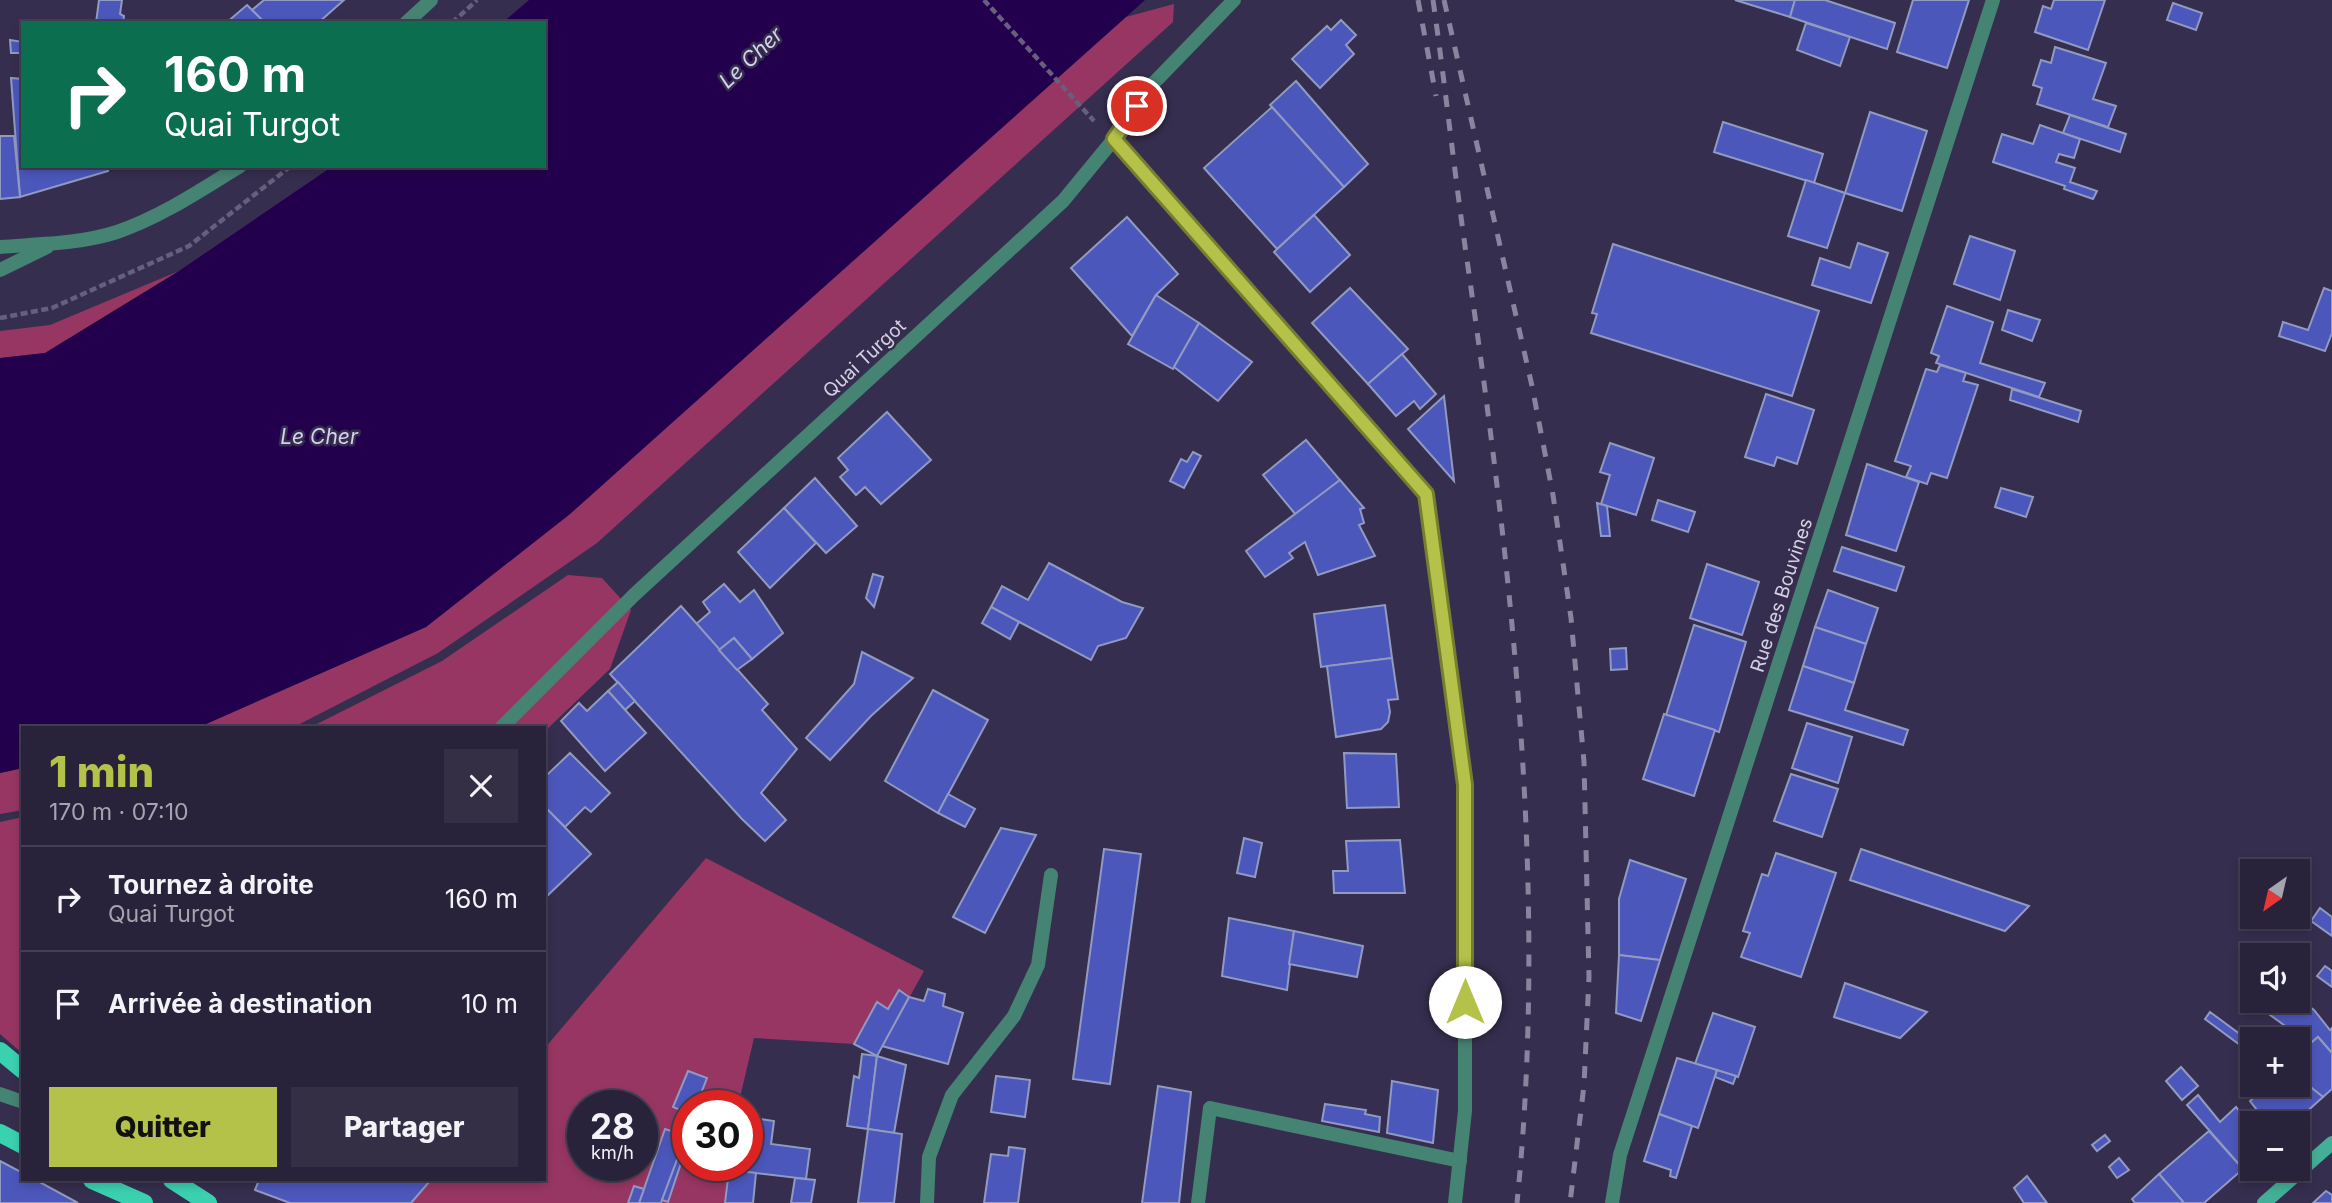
<!DOCTYPE html>
<html lang="fr">
<meta charset="utf-8">
<style>
:root{--surface:#28223a;--page:#342f45;--text:#f1f3f6;--muted:#a5a4af;--line:#443f54;--accent:#b5c249}
body{margin:0;font-family:Inter,sans-serif;background:var(--page);color:var(--text);height:100vh;display:flex;flex-direction:column;font-size:26px;white-space:nowrap}
*{box-sizing:border-box;margin:0}
p{font-size:23px;color:var(--muted)}
.icon{flex:none;width:38px;height:38px;fill:none;stroke:currentColor;stroke-width:2;stroke-linecap:round;stroke-linejoin:round}
.map{position:relative;flex:1;overflow:hidden}
.details{position:absolute;left:21px;top:726px;width:525px;height:455px;display:flex;flex-direction:column;background:var(--surface);border-radius:0px;box-shadow:0 4px 10px #0003,0 0 0 2px var(--line)}
.details>*{flex:none}
.guide{position:absolute;left:21px;top:21px;width:525px;height:147px;border-radius:0px;box-shadow:0 4px 10px #0003,0 0 0 2px var(--line);background:#0b6e4f;color:#fff;overflow:hidden}
.needle{width:46px;rotate:214deg}
.tools{position:absolute;left:2240px;top:859px;display:grid;gap:14px}
.tools a{display:grid;place-items:center;width:70px;height:70px;border-radius:0px;background:var(--surface);box-shadow:0 4px 10px #0003,0 0 0 2px var(--line);font-size:35px}
.speed{position:absolute;left:567px;top:1090px;display:flex;gap:14px;font-size:35px;font-weight:700;text-align:center}
.speed>*{display:grid;place-content:center;width:91px;height:91px;border-radius:50%;background:var(--surface);box-shadow:0 4px 10px #0003,0 0 0 2px var(--line);line-height:1}
.speed small{font-size:18px;font-weight:400}
.speed .limit{border:10px solid #d22;background:#fff;color:#111}
.pin{position:absolute;display:grid;place-items:center;width:60px;height:60px;color:#fff;margin:-30px;border:4px solid #fff;border-radius:50%;box-shadow:0 2px 7px #0007}
.me{position:absolute;width:77px;margin:-38px;rotate:0deg;stroke-linejoin:round;filter:drop-shadow(0 0 5px #0008)}
.turn{display:flex;align-items:center;gap:24px;height:147px;padding:0 28px;font-size:32px}
.turn .icon{width:91px;height:91px;stroke-width:2.5}
.turn b{display:block;font-size:49px;line-height:60px}
.round{display:grid;place-items:center;flex:none;width:74px;height:74px;border-radius:0px;background:var(--page)}
.overview{display:flex;align-items:center;justify-content:space-between;height:119px;padding:0 28px}
h1{font-size:42px;font-weight:800;line-height:52px;color:var(--accent)}
.primary-button{display:flex;gap:14px;margin-top:auto;padding:14px 28px}
.primary-button a{flex:1;height:80px;border-radius:0px;background:var(--accent);color:#111;font-size:28px;font-weight:800;line-height:80px;text-align:center}
.primary-button a+a{background:var(--page);color:var(--text)}
ul{padding:0;list-style:none}
li{display:flex;align-items:center;gap:21px;height:105px;padding:0 28px;border-top:2px solid var(--line)}
li div{flex:1}
li b{display:block;font-size:26px}
li em{font-style:normal}
.map>svg:first-child{display:block}
.green{fill:#973663;fill-rule:evenodd}
.water{fill:#23004d}
.building{fill:#4c57bb;stroke:#919ac0;stroke-width:2}
.lines{fill:none;stroke-linecap:round;stroke-linejoin:round}
.path{stroke:#67607d;stroke-width:4.5;stroke-dasharray:7 3.5;stroke-linecap:butt}
.lane{stroke:#458373;stroke-width:14}
.street{stroke:#458373;stroke-width:14}
.secondary{stroke:#43af96;stroke-width:14}
.primary{stroke:#3ad1b1;stroke-width:18}
.rail{stroke:#8a859e;stroke-width:5;stroke-dasharray:12 12;stroke-linecap:butt}
.route-casing{stroke:#767e2f;stroke-width:18}
.route{stroke:#b5c249;stroke-width:12}
.labels{text-anchor:middle;stroke-width:5;stroke-linejoin:round;paint-order:stroke}
.street-label{font-size:19px;fill:#d4d0e4;stroke:#362e4e}
.water-label{font-size:21px;font-style:italic;fill:#d7d1ec;stroke:#362e4e}
</style>
<div class="map">
<svg width="2332" height="1203" viewBox="0 0 2332 1203">
<rect width="100%" height="100%" fill="#362e4e"/>
<g class="green">
<path d="M1174 4 1173 22 597 543 438 653 292 728H197L426 627 570 514 1126 17Z"/>
<path d="M179 271 45 353 0 358V331L50 325Z"/>
<path d="M568 575 602 578 631 610 610 669 544 732V728H309L442 661Z"/>
<path d="M23 768V810L0 814V773Z"/>
<path d="M23 817V1054L0 1034V822Z"/>
<path d="M706 858 924 971 877 1056 854 1044 754 1038 738 1106H688V1166H730L725 1203H411L432 1180H544V1049ZM583 1106H642V1166H583Z"/>
</g>
<path class="water" d="M529 0H1145L570 514 426 627 197 728H23V768L0 773V358L45 353 179 271 333 166H544V23H502Z"/>
<g class="building">
<path d="M99 0H122L120 14 124 16 123 23H96Z"/>
<path d="M264 0H344L318 23H265L252 10Z"/>
<path d="M1735 0H1795L1790 17Z"/>
<path d="M1795 0H1825L1895 23 1887 49 1790 17Z"/>
<path d="M1913 0H1969L1947 68 1897 52Z"/>
<path d="M2054 0H2105L2088 50 2035 32 2043 6 2051 9Z"/>
<path d="M2173 3 2202 13 2196 30 2167 20Z"/>
<path d="M247 5 265 23H226Z"/>
<path d="M1341 20 1356 35 1346 45 1354 54 1320 88 1292 59 1327 26 1331 30Z"/>
<path d="M1806 23 1850 37 1840 66 1797 50Z"/>
<path d="M10 40 23 42V53H11Z"/>
<path d="M2055 47 2106 63 2093 99 2116 106 2108 127 2037 104 2042 88 2033 85 2041 60 2051 63Z"/>
<path d="M11 78 23 79V166H107L108 171 20 197Z"/>
<path d="M1296 81 1368 164 1344 187 1270 105Z"/>
<path d="M1272 107 1344 187 1277 249 1204 168Z"/>
<path d="M1870 112 1927 131 1902 211 1845 193Z"/>
<path d="M2070 115 2126 134 2120 152 2063 133Z"/>
<path d="M1723 122 1823 154 1814 183 1714 152Z"/>
<path d="M2040 125 2080 139 2074 158 2059 154 2056 162 2075 168 2070 182 2097 191 2093 199 2064 189 2065 186 1993 162 2002 134 2033 144Z"/>
<path d="M0 136H14L20 197 0 199Z"/>
<path d="M1806 180 1845 193 1827 248 1788 236Z"/>
<path d="M1314 215 1350 255 1310 292 1274 252Z"/>
<path d="M1127 217 1178 274 1156 295 1132 336 1071 268Z"/>
<path d="M1970 236 2015 251 2000 300 1954 284Z"/>
<path d="M1858 243 1888 253 1871 303 1812 285 1820 258 1850 268Z"/>
<path d="M1613 244 1819 311 1792 396 1591 333 1597 314 1592 313Z"/>
<path d="M1350 288 1408 349 1368 384 1312 323Z"/>
<path d="M2324 288 2332 291V333L2325 351 2279 336 2283 322 2308 330Z"/>
<path d="M1156 295 1199 323 1173 369 1128 344Z"/>
<path d="M1947 306 1993 322 1980 363 2045 383 2039 397 1936 363 1939 356 1931 353Z"/>
<path d="M2008 310 2040 320 2032 341 2002 330Z"/>
<path d="M1199 323 1252 362 1218 401 1174 367Z"/>
<path d="M1402 354 1436 394 1420 409 1414 401 1396 416 1368 384Z"/>
<path d="M1940 365 1966 373 1963 381 1978 385 1947 478 1931 473 1927 484 1906 477 1911 466 1895 461 1926 369 1937 372Z"/>
<path d="M2012 389 2081 411 2078 422 2010 400Z"/>
<path d="M1766 394 1814 410 1797 464 1777 457 1774 466 1745 457Z"/>
<path d="M1444 396 1454 481 1408 429Z"/>
<path d="M887 412 931 460 881 504 865 487 856 495 840 477 848 470 838 458Z"/>
<path d="M1306 440 1340 480 1296 515 1263 475Z"/>
<path d="M1610 443 1654 458 1636 515 1601 504 1610 475 1600 472Z"/>
<path d="M1193 452 1201 456 1184 488 1170 481 1181 459 1187 462Z"/>
<path d="M1867 464 1919 482 1896 551 1846 535Z"/>
<path d="M815 478 857 526 826 553 784 508Z"/>
<path d="M1340 480 1364 508 1360 509 1364 523 1359 525 1375 556 1318 575 1305 542 1289 553 1293 558 1265 577 1246 551Z"/>
<path d="M2001 488 2033 497 2026 517 1995 507Z"/>
<path d="M1658 500 1695 512 1688 532 1652 520Z"/>
<path d="M1597 503 1607 506 1610 536H1601Z"/>
<path d="M784 508 816 543 770 588 738 552Z"/>
<path d="M1842 547 1904 567 1896 591 1834 571Z"/>
<path d="M1049 563 1122 602 1143 608 1126 638 1098 646 1091 660 991 607 1002 586 1028 600Z"/>
<path d="M1707 564 1759 582 1742 635 1690 618Z"/>
<path d="M873 574 883 577 874 607 866 598Z"/>
<path d="M724 584 740 602 754 590 783 633 752 659 734 638 719 650 696 624 710 612 703 602Z"/>
<path d="M1828 590 1878 608 1866 644 1815 627Z"/>
<path d="M1385 605 1392 658 1321 667 1314 614Z"/>
<path d="M681 606 768 704 762 710 797 749 761 793 786 820 765 841 741 818 610 674Z"/>
<path d="M991 607 1019 622 1010 639 982 623Z"/>
<path d="M1694 625 1746 642 1719 732 1666 715Z"/>
<path d="M1815 627 1866 644 1854 683 1803 666Z"/>
<path d="M734 638 752 659 737 670 719 650Z"/>
<path d="M1626 648 1627 669 1611 670 1610 649Z"/>
<path d="M862 652 913 678 871 716 830 760 806 738 854 684Z"/>
<path d="M1392 658 1398 699 1388 700 1390 712 1388 722 1381 729 1336 737 1327 666Z"/>
<path d="M1803 666 1854 683 1845 710 1908 730 1903 745 1789 710Z"/>
<path d="M618 682 635 701 625 710 608 691Z"/>
<path d="M933 690 988 720 938 813 885 781Z"/>
<path d="M608 691 646 733 605 771 561 721 579 703 587 711Z"/>
<path d="M1664 714 1715 730 1694 796 1643 779Z"/>
<path d="M1807 723 1852 737 1838 783 1792 768Z"/>
<path d="M570 753 610 793 591 812 585 807 565 827 544 806V771L548 774Z"/>
<path d="M1344 753 1396 754 1399 807 1347 808Z"/>
<path d="M1791 774 1838 789 1822 837 1774 821Z"/>
<path d="M948 794 975 809 965 827 938 813Z"/>
<path d="M544 806 591 854 546 897 544 895Z"/>
<path d="M1001 828 1036 835 985 933 953 917Z"/>
<path d="M1244 838 1262 843 1255 877 1237 873Z"/>
<path d="M1400 840 1405 893H1334L1333 871H1348L1346 841Z"/>
<path d="M1104 849 1141 854 1110 1084 1073 1079Z"/>
<path d="M1861 849 2029 906 2005 931 1850 880Z"/>
<path d="M1776 853 1836 873 1801 977 1741 957 1750 933 1743 931 1762 874 1768 876Z"/>
<path d="M1630 860 1686 879 1660 960 1619 955V899Z"/>
<path d="M2320 908 2332 917V936L2311 921Z"/>
<path d="M1229 918 1294 931 1287 990 1222 976Z"/>
<path d="M1294 931 1363 946 1357 977 1289 964Z"/>
<path d="M1619 955 1660 960 1641 1021 1616 1013Z"/>
<path d="M2325 966 2332 971V987L2317 976Z"/>
<path d="M1845 983 1927 1012 1900 1038 1834 1017Z"/>
<path d="M928 989 945 994 943 1006 963 1013 948 1064 882 1046 909 997 924 1001Z"/>
<path d="M899 990 909 997 877 1056 854 1044 877 1002 888 1009Z"/>
<path d="M2298 998 2314 1010 2330 1030 2332 1028V1053L2318 1037 2310 1044 2255 1004 2257 1001H2274L2279 1005 2282 1001H2298Z"/>
<path d="M2210 1012 2252 1043 2248 1051 2205 1019Z"/>
<path d="M1713 1013 1755 1027 1738 1077 1695 1064Z"/>
<path d="M2262 1027 2278 1040H2252V1043L2250 1041Z"/>
<path d="M2318 1037 2332 1053V1089L2323 1097 2298 1077V1054Z"/>
<path d="M862 1054 877 1056 868 1129 847 1126 854 1076 859 1078Z"/>
<path d="M877 1056 906 1065 894 1133 868 1129Z"/>
<path d="M1677 1058 1717 1070 1698 1128 1659 1114Z"/>
<path d="M2181 1067 2198 1086 2182 1100 2166 1081Z"/>
<path d="M1717 1070 1736 1076 1733 1084 1715 1077Z"/>
<path d="M688 1071 707 1078 696 1106H688V1113L673 1107Z"/>
<path d="M996 1076 1030 1080 1025 1117 991 1112Z"/>
<path d="M2298 1077 2323 1097 2293 1124H2268L2250 1101 2268 1085H2298Z"/>
<path d="M1392 1081 1438 1090 1433 1143 1387 1133Z"/>
<path d="M1158 1086 1191 1092 1179 1203H1142Z"/>
<path d="M2198 1095 2220 1122 2236 1107 2252 1128V1160L2243 1169 2187 1105Z"/>
<path d="M1325 1104 1366 1110 1365 1114 1380 1117 1379 1132 1322 1121Z"/>
<path d="M1659 1114 1692 1126 1676 1178 1670 1176 1671 1170 1644 1161Z"/>
<path d="M747 1117 774 1121 771 1144 810 1149 806 1179 729 1170 730 1166H747Z"/>
<path d="M665 1129 686 1136 661 1203H639Z"/>
<path d="M868 1129 902 1134 894 1203H858Z"/>
<path d="M2209 1131 2243 1169 2204 1203H2184L2159 1174Z"/>
<path d="M2105 1135 2110 1141 2097 1151 2092 1145Z"/>
<path d="M686 1136 688 1142 668 1202 662 1200Z"/>
<path d="M1009 1147 1025 1149 1018 1203H984L991 1154 1008 1156Z"/>
<path d="M2119 1158 2129 1170 2117 1178 2109 1167Z"/>
<path d="M0 1161 23 1173V1180H36L78 1203H0Z"/>
<path d="M729 1170 756 1173 753 1203H725Z"/>
<path d="M2159 1174 2184 1203H2135L2132 1199Z"/>
<path d="M2027 1176 2047 1203H2024L2014 1188Z"/>
<path d="M795 1178 815 1180 811 1203H791Z"/>
<path d="M259 1180H425L430 1181 411 1203H290L255 1190Z"/>
<path d="M634 1186 644 1189 639 1203H628Z"/>
<path d="M2326 1191 2332 1195V1203H2313Z"/>
</g>
<g class="lines">
<g class="path">
<path d="M984 0 1094 121"/>
<path d="M452 23 477 0"/>
<path d="M0 318 52 308 189 246 291 166"/>
</g>
<g class="lane">
<path d="M927 1203 929 1157 952 1095 1014 1016 1038 965 1051 875"/>
<path d="M1198 1203 1210 1108 1460 1161"/>
</g>
<g class="street">
<path d="M406 23 431 0"/>
<path d="M1114 139 1426 493 1465 785V1111L1455 1203"/>
<path d="M0 247C38 244 80 244 117 232 161 217 201 190 240 166"/>
<path d="M0 270 47 247"/>
<path d="M501 728 634 595 1063 201 1114 139 1147 90 1234 0"/>
<path d="M0 1094 23 1102"/>
<path d="M1612 1203 1620 1155 1993 0"/>
</g>
<path class="secondary" d="M2264 1203 2332 1143"/>
<g class="primary">
<path d="M0 1051 23 1070"/>
<path d="M0 1133 23 1145"/>
<path d="M92 1180 144 1203"/>
<path d="M172 1180 208 1203"/>
</g>
<g class="rail">
<path d="M1418 0 1436 96"/>
<path d="M1433 0C1445 84 1454 169 1466 253 1511 567 1549 885 1517 1203"/>
<path d="M1444 0 1532 386 1553 495 1571 618 1584 762 1589 977 1584 1085 1570 1203"/>
</g>
</g>
<g class="lines">
<g class="route-casing">
<path id="route" d="M1137 106 1114 139 1426 494 1465 785V1002"/>
</g>
<use href="#route" class="route"/>
</g>
<g class="labels">
<g class="street-label">
<text transform="translate(864 358) rotate(-43)" y="7">Quai Turgot</text>
<text transform="translate(1781 595) rotate(-72)" y="7">Rue des Bouvines</text>
</g>
<g class="water-label">
<text transform="translate(751 58) rotate(-43)" y="7">Le Cher</text>
<text x="319" y="444">Le Cher</text>
</g>
</g>
</svg>
<div class="tools">
<a><svg class="needle" viewBox="-14 -14 28 28"><path d="M0-13l5 13h-10z" fill="#e53935"/><path d="M0 13l5-13h-10z" fill="#a5a4af"/></svg></a>
<a><svg class="icon" aria-label="sound" viewBox="0 0 24 24"><path d="M4 9h4l5-4v14l-5-4H4zM17 9q2 3 0 6"/></svg></a>
<a>+</a>
<a>−</a>
</div>
<div class="speed"><div>28<small>km/h</small></div><div class="limit">30</div></div>
<div class="pin" style="left:1137px;top:106px;background:#d93025"><svg class="icon" aria-label="arrive" viewBox="0 0 24 24"><path d="M6 21V4h12l-3 4 3 4H6"/></svg></div>
<svg class="me" style="left:1465px;top:1002px" viewBox="-20 -20 40 40"><circle r="19" fill="#fff"/><path d="M0-13L10 11 0 6-10 11z" fill="#b5c249"/></svg>
<div class="guide">
<div class="turn"><svg class="icon" aria-label="right" viewBox="0 0 24 24"><path d="M7 20v-9h11M14 6l5 5-5 5"/></svg><div><b>160 m</b>Quai Turgot</div></div>
</div>
<section class="details">
<div class="overview"><div><h1>1 min</h1><p>170 m · 07:10</p></div><a class="round"><svg class="icon" aria-label="close" viewBox="0 0 24 24"><path d="M6 6l12 12M18 6L6 18"/></svg></a></div>
<ul>
<li><svg class="icon" aria-label="right" viewBox="0 0 24 24"><path d="M7 20v-9h11M14 6l5 5-5 5"/></svg><div><b>Tournez à droite</b><p>Quai Turgot</p></div><em>160 m</em></li>
<li><svg class="icon" aria-label="arrive" viewBox="0 0 24 24"><path d="M6 21V4h12l-3 4 3 4H6"/></svg><div><b>Arrivée à destination</b></div><em>10 m</em></li>
</ul>
<div class="primary-button"><a>Quitter</a><a>Partager</a></div>
</section>
</div>
